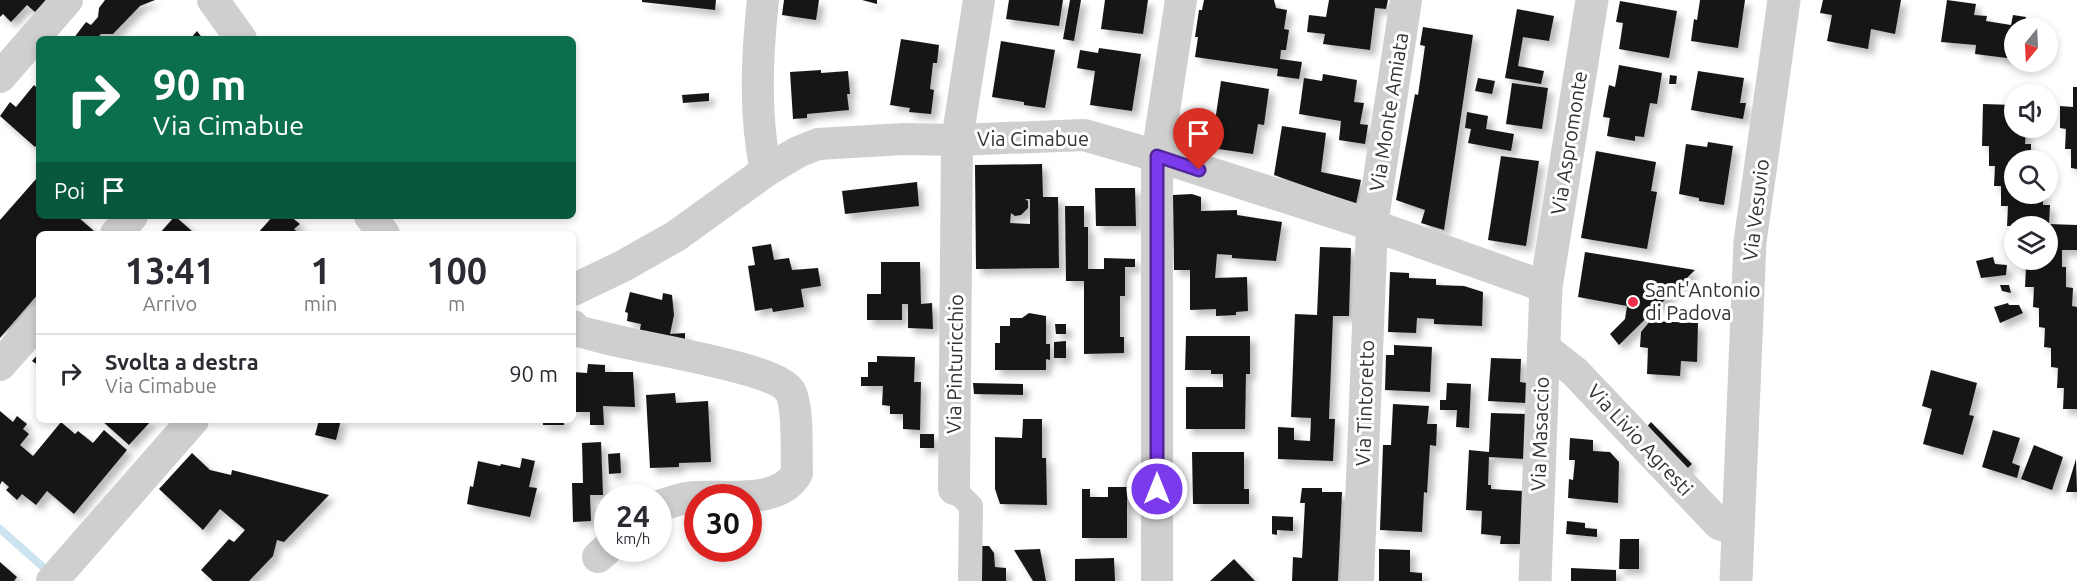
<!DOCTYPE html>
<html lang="it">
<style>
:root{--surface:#fff;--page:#f2f2f3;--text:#2b2b33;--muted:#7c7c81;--line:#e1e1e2}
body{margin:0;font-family:Ubuntu,sans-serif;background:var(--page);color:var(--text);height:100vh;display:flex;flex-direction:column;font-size:22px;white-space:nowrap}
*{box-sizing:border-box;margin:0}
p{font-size:20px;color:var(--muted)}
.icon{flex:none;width:33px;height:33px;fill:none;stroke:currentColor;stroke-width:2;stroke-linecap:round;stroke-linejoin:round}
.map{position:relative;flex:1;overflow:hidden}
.drawer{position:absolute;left:36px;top:231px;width:540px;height:192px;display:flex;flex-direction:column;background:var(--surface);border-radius:9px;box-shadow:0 3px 9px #0003}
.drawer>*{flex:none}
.banner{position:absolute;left:36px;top:36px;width:540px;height:183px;border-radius:9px;box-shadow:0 3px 9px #0003;background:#0b6e4f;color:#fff;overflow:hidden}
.needle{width:39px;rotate:198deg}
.buttons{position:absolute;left:2004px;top:18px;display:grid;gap:12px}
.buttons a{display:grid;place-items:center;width:54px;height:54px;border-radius:50%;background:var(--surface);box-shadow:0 3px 9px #0003;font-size:30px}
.speed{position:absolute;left:594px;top:484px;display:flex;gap:12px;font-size:30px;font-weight:700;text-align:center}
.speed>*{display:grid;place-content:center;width:78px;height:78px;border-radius:50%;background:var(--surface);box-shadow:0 3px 9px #0003;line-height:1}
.speed small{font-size:15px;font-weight:400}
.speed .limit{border:9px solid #d22;background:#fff;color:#111}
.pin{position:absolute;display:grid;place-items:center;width:51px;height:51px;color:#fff;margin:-62px -26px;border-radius:50% 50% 50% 0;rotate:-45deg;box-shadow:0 0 6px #0007}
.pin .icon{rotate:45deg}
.me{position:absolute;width:66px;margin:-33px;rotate:0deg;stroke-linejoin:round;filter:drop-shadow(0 0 4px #0008)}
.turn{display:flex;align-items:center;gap:21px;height:126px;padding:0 18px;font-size:27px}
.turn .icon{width:78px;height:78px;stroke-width:2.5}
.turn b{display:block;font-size:42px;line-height:51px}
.then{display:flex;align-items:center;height:57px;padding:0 18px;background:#0003;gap:12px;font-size:22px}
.eta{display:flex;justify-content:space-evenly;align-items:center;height:102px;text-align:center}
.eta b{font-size:36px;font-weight:700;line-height:42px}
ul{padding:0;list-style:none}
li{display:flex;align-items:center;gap:18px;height:78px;padding:0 18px;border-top:2px solid var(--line)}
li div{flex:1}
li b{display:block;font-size:22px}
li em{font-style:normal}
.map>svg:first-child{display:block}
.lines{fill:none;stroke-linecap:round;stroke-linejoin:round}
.stream{stroke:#cce4ef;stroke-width:8}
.building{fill:#191919;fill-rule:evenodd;filter:url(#shadow)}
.pedestrian{stroke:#cfcfcf;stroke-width:24}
.minor{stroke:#cfcfcf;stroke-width:32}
.tertiary{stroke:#cfcfcf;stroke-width:33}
.route-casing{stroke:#51269a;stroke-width:15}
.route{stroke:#7c3aed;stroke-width:10}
.poi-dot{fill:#ef2e4c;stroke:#fff;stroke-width:2}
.labels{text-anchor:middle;stroke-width:6;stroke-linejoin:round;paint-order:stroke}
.street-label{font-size:20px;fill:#323232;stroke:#fff}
.poi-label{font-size:20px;fill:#323232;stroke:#fff;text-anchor:start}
</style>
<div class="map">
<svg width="2077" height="581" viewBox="0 0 2077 581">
<defs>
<filter id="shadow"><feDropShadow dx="5.5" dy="5.5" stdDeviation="3" flood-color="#0004"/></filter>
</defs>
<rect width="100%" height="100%" fill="#fff"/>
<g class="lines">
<path class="stream" d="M0 529 51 574"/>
</g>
<g class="building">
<path d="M0 0H46L35 12 27 5 11 22 3 14 0 17Z"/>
<path d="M105 0H155L140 6 113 34H101L96 39H73L86 22 91 25 98 17 99 8Z"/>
<path d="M642 0H716L715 10 642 2Z"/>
<path d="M784 0H819L816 20 782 15Z"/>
<path d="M862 0H877V4Z"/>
<path d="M1009 0H1063L1059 26 1006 19Z"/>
<path d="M1070 0H1081L1074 41 1063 39Z"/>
<path d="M1105 0H1148L1143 34 1101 29Z"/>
<path d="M1204 0H1274L1276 8 1287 10 1284 29 1289 30 1286 50H1281L1280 59 1302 62 1299 79 1277 76 1278 69 1195 57 1198 37H1195L1199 10H1202Z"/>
<path d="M1329 0H1388L1386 9 1375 8 1370 50 1323 44 1325 34 1307 32 1309 15 1326 17Z"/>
<path d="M1700 0H1745L1738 48 1691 41 1694 19 1697 20Z"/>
<path d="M1823 0H1901L1895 34 1871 29 1868 49 1827 41 1832 15 1820 13Z"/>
<path d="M1947 0 1976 4 1974 15 1987 16 1986 21 2011 25 2013 15 2026 17 2024 28H2014V55L2007 54V58L1975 54 1976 45 1941 42Z"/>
<path d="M1620 1 1677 11 1669 58 1619 49 1623 23 1616 22Z"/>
<path d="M1517 9 1554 16 1549 41 1523 37 1518 66 1544 71 1541 84 1505 78Z"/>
<path d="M1423 27 1473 35 1444 230 1421 223 1425 210 1396 200 1415 94 1418 95 1425 46 1420 45Z"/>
<path d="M197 31 203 39H190Z"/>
<path d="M901 39 939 45 937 63H933L930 89 934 90 931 114 909 112 910 108 890 105Z"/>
<path d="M1001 41 1055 50 1045 108 1024 105V102L992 97Z"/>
<path d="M1099 48 1141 54 1132 111 1090 105 1095 71 1077 68 1080 50 1098 53Z"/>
<path d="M1619 65 1662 73 1657 104 1650 103 1644 137 1635 136V141L1607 136 1610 118 1603 117 1609 85 1615 87Z"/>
<path d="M821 70V73L848 71 850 94H847L849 110 807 114V118L793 119 790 72Z"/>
<path d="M1698 71 1744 78 1740 103H1746L1743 119 1691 110Z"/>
<path d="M1323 74 1357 80 1354 102 1364 103 1360 124 1368 125 1365 144 1339 140 1341 121 1299 114 1304 78 1322 81Z"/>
<path d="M1670 75 1677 76 1676 84H1669Z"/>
<path d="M1478 78 1495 81 1492 94 1475 91Z"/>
<path d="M1221 81 1269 89 1264 125 1258 124 1253 154 1211 148Z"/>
<path d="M1512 83 1548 88 1542 129 1506 124Z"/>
<path d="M34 85 39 90V142L35 147 0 116 10 102 16 107Z"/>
<path d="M2073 87H2077V169L2071 168V149H2065L2066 129 2060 128V106L2073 107Z"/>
<path d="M709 93V101L683 103 682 95Z"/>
<path d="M1983 104 2014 105V128H2026L2025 144H2031V160H2014V194H2043V205H2050L2049 224 2077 225V250H2062V267H2066V287L2073 288 2072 306 2077 307V409H2063L2064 388H2057L2058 368 2051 367V348L2044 347 2045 328 2039 327V308L2033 307 2034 287H2025L2026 267H2019L2020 260H2048V226H2007L2008 206H2001V186H1994L1995 166H1989V146H1982Z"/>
<path d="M1467 112 1488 116 1486 129 1514 134 1511 151 1468 143 1471 129 1465 128Z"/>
<path d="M1282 126 1326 133 1321 172 1361 180 1356 204 1274 175Z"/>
<path d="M1708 142 1733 146 1724 205 1699 201V198L1679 194 1686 144 1707 147Z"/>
<path d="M1596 151 1656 162 1651 191 1657 192 1647 249 1581 238Z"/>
<path d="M1501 156 1539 161 1526 246 1488 240Z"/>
<path d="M1042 164 1043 197H1058L1059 268 976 269 975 165ZM1025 199H1030V224L1010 223 1011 213 1015 216 1021 215 1028 208V201Z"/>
<path d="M36 179 39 182V216H77L94 231 92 234H39V293L0 338V220Z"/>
<path d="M917 182 919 206 845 214 842 191Z"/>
<path d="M1095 188H1135L1136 226H1096Z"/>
<path d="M1192 194 1201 197V211L1237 210V215L1282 222 1276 261 1232 258V255L1217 254 1215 278 1247 277 1248 311 1236 312V315L1216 316V309L1190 310V270H1174L1173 195Z"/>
<path d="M1065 206H1084V227H1088V269H1104V258L1135 259V267H1125V296H1120V337H1124V353L1084 354V281H1066Z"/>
<path d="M175 216 193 232 191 234H159Z"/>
<path d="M273 216H290L300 224 294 229 300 234H257Z"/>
<path d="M771 244 774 260 789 258 792 270 818 268 821 286 801 289 804 307 773 312 772 308 755 311 748 266 755 265 752 247Z"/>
<path d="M1320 247 1351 248 1349 316H1333L1329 419H1335L1333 461 1278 459V427L1294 428V440L1310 441 1311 418 1291 417 1295 314 1317 315Z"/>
<path d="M1585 252 1695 270 1619 345 1610 334 1625 319 1627 306 1578 297Z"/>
<path d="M1993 257 1995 264 2007 265 2006 275 1981 278 1976 261Z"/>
<path d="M881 262H920L921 304 932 303 933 329 908 328V304H902V320H867V294H881Z"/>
<path d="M1390 272 1409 273V278L1436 279V285L1464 286 1483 292 1482 326 1434 324V319L1417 318 1416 333 1388 332Z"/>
<path d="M2000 285H2009L2011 293 2002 291Z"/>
<path d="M630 292 662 300 663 293 672 295 674 315 670 334 685 333V344L639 334 641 324 627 321 628 313 625 312Z"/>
<path d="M2008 303 2009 305H2019L2023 313 2000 323 1994 307Z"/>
<path d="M1029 313 1046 316V344H1050V360L1046 359V370H995V343H1000V326H1010V318H1022Z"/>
<path d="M1650 321 1698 323 1697 362 1681 361 1680 376 1647 374 1648 348 1640 347 1641 332Z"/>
<path d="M1055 324H1066V334H1056Z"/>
<path d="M1186 336H1250V374H1246L1245 429H1186V387H1223V374H1211V370H1185Z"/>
<path d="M1066 341V358H1054V342Z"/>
<path d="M1394 345 1432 347 1430 392 1385 390 1386 355H1394Z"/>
<path d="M39 353V366L32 361Z"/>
<path d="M877 356 915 357 914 382H921L920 430 903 429V414H890V406L882 405 883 386H861V377H868V362H877Z"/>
<path d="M1491 358 1521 359 1520 382 1527 383 1526 403 1488 401Z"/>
<path d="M588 364 605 365V372H633L635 407 603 406 604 425H590V412H573V372L587 373Z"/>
<path d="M1931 370 1977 383 1969 415 1974 416 1963 455 1923 444 1932 409 1922 406Z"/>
<path d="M973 383 1023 384V395L974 394Z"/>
<path d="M1447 383 1471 384 1469 428 1456 427 1457 410H1440V400H1446Z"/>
<path d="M675 393 676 403 708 401 711 462 679 463V467L650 468 646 395Z"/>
<path d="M1393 404 1429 406 1427 424H1437L1436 446 1430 445 1427 493 1424 492 1422 532 1380 530 1383 445H1391Z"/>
<path d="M0 411 13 422 17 416 27 424 23 429 29 434 20 445 33 456 61 422 75 434 78 431 93 443 104 430 127 450 74 514 47 491 36 505 22 494 17 500 6 490 9 487 2 481 0 485Z"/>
<path d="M1491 413 1527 414 1525 459 1489 457 1488 485H1491V489L1523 491 1521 544H1500L1501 536 1481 534 1482 511 1466 510 1469 450 1489 452Z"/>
<path d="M1023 419H1042V458H1046L1047 505 1000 504 995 489V437L1022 438Z"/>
<path d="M101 420H152L129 445Z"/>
<path d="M319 420H341L336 440 315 435Z"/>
<rect x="543" y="420" width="21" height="5"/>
<path d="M1651 422 1692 464 1679 476 1638 437Z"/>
<path d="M1993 430 2020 438 2012 463 2020 466 2017 478 1982 467Z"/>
<rect x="920" y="434" width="14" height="14"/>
<path d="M1570 438 1593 440V451L1610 452 1619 462 1618 503 1568 498 1569 479 1573 480 1575 460H1569Z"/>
<path d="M601 442 603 495H590L591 521 573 522 572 483H583L582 443Z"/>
<path d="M2034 445 2063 457 2052 490 2021 479Z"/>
<path d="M1192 452H1244V489H1249V504H1193Z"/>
<path d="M192 453 210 470 231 475 232 470 329 495 284 542 277 540 273 556 249 581H213L201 570 229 539 234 542 245 530 220 509 203 530 159 489Z"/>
<path d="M620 453 621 473 609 474 608 454Z"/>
<path d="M522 458 535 461 529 487 537 488 530 517 467 504 470 486 473 487 478 461 500 466 501 464 520 468Z"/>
<path d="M2076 459 2077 492H2066Z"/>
<path d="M1108 487H1127V538H1082V489H1090V497H1108Z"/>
<path d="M1302 488H1322V492H1342L1338 581H1292L1293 557 1302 558 1305 503H1300Z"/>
<path d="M1272 516 1293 517V531L1277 530V535L1272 534Z"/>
<path d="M1567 521 1585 523V528L1597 529V537L1566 534Z"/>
<path d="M1620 539H1639V569H1619Z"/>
<path d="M977 546H989L994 553 995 567 1006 568V581H976Z"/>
<path d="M1040 549 1046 581H1033L1014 550Z"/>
<path d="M1379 549 1410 550V572L1422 573V581H1379Z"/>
<path d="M1114 558 1115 581H1075V559Z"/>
<path d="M1234 559 1255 581H1210Z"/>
<path d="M0 562 17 577 14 581H0Z"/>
<path d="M1571 568 1616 570V581H1571Z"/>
</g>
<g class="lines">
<path class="pedestrian" d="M954 489 971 506 970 581"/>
<g class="minor">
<path d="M213 0 241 39"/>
<path d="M763 0C757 57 754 115 766 171"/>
<path d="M0 77 67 0"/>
<path d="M370 216 384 234"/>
<path d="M116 234 132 216"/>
<path d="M573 290 623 266 676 236 766 171 798 152 818 144 904 139 957 140 1084 135 1157 156 1372 225 1546 287"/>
<path d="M573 326 577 331C594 335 610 340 627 343 656 350 776 369 790 391 799 407 796 453 797 473 780 505 726 495 695 497 683 497 670 503 658 506"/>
<path d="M1543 347 1575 372 1719 524 1737 530"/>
<path d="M0 365 39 321"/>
<path d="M954 489 957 140 979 0"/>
<path d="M598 557 608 548"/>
<path d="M52 581 193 420"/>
<path d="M1157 581V156L1181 0"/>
<path d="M1358 581 1372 225 1406 0"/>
</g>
<g class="tertiary">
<path d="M1535 581 1546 287 1592 0"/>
<path d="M1736 581 1750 242 1784 0"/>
</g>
</g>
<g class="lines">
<g class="route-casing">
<path id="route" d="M1157 489V156L1199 170"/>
</g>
<use href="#route" class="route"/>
</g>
<circle class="poi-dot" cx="1633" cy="302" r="6"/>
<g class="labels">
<g class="street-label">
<text transform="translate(1389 112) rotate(-81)" y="7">Via Monte Amiata</text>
<text x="1033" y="146">Via Cimabue</text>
<text transform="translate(1569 143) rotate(-81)" y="7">Via Aspromonte</text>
<text transform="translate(1756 210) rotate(-83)" y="7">Via Vesuvio</text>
<text transform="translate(955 364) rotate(-89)" y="7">Via Pinturicchio</text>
<text transform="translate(1365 403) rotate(-88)" y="7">Via Tintoretto</text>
<text transform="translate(1540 434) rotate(-88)" y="7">Via Masaccio</text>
<text transform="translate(1640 440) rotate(47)" y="7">Via Livio Agresti</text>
</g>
<g class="poi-label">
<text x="1645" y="297">Sant'Antonio<tspan x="1645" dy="23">di Padova</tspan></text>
</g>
</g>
</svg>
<div class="buttons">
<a><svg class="needle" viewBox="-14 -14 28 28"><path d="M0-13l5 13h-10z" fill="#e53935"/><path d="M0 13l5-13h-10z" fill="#7c7c81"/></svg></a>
<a><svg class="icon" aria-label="sound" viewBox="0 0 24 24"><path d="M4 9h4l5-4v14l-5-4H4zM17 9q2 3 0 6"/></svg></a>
<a><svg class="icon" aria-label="search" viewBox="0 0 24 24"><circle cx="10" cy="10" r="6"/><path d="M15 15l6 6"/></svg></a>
<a><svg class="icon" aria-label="layers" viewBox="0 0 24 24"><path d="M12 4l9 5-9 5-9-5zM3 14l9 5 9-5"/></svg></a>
</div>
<div class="speed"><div>24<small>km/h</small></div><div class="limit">30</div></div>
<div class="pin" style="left:1199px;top:170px;background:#d93025"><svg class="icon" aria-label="arrive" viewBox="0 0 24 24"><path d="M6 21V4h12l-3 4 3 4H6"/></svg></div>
<svg class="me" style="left:1157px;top:489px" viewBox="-20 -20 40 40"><circle r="17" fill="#7c3aed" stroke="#fff" stroke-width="3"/><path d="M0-11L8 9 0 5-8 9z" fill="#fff"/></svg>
<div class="banner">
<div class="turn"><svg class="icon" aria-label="right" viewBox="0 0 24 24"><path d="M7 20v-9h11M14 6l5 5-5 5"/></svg><div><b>90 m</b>Via Cimabue</div></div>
<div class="then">Poi<svg class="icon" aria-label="arrive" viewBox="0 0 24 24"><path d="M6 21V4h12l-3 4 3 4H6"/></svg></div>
</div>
<section class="drawer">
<div class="eta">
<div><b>13:41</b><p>Arrivo</p></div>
<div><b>1</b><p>min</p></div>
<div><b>100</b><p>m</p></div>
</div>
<ul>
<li><svg class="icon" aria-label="right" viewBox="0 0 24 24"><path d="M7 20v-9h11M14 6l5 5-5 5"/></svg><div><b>Svolta a destra</b><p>Via Cimabue</p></div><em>90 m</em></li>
</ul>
</section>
</div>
